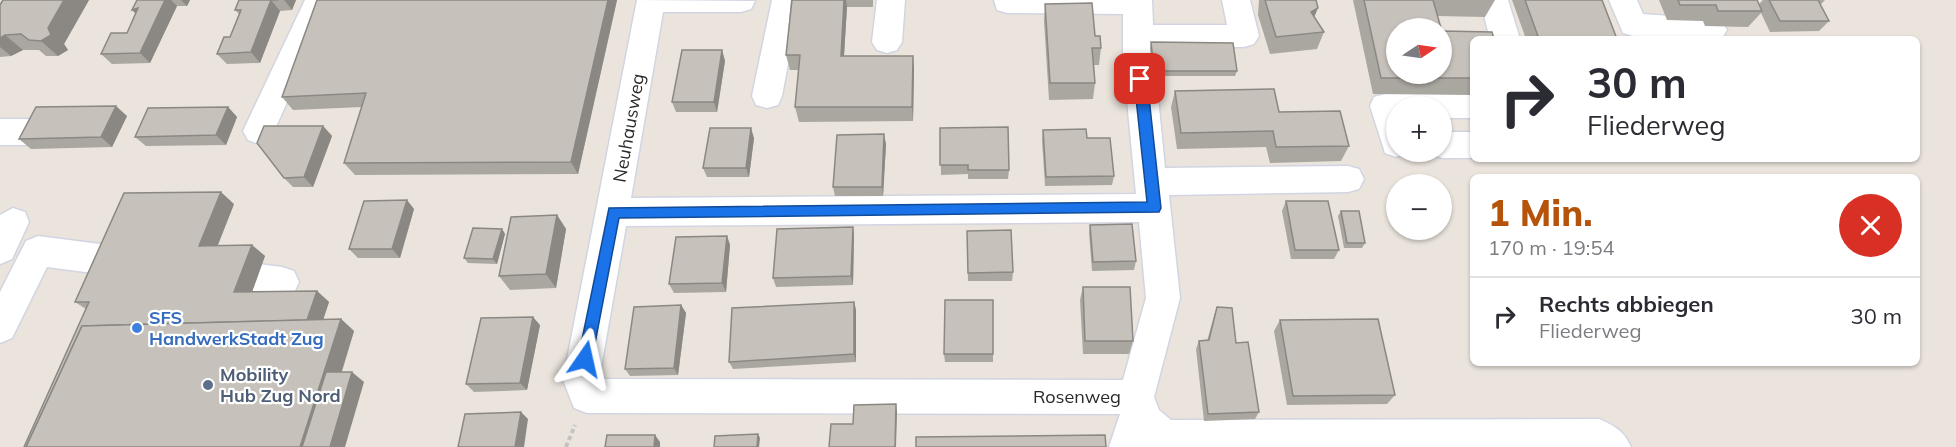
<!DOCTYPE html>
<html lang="de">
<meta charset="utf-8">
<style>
:root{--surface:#fff;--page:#f2f2f3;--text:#2b2b33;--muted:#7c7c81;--line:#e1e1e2;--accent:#b45309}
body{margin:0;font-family:Mulish,sans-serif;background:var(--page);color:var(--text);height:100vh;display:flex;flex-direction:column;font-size:22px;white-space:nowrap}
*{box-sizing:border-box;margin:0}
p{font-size:20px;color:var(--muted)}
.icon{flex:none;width:33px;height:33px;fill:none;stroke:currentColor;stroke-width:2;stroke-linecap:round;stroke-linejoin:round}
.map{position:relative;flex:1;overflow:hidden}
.panel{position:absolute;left:1470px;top:174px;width:450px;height:192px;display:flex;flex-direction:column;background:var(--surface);border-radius:9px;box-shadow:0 2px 4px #0004}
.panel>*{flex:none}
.hud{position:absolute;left:1470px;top:36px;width:450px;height:126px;border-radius:9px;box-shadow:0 2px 4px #0004;background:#fff;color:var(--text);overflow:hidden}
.needle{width:39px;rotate:77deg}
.fabs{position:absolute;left:1386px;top:18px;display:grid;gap:12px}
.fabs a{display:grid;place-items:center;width:66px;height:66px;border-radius:50%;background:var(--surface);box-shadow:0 2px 4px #0004;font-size:30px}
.pin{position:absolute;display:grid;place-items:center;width:51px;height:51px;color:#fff;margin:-26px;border-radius:12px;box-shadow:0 3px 9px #0006}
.me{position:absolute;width:66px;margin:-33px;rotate:11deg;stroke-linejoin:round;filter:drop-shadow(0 0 4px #0008)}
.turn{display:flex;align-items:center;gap:21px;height:126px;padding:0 18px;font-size:27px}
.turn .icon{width:78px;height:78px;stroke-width:2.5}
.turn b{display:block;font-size:42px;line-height:51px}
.round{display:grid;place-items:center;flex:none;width:63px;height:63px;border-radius:32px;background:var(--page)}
.head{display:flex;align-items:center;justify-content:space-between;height:102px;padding:0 18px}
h1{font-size:36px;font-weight:800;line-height:45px;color:var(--accent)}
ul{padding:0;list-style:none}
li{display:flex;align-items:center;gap:18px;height:78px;padding:0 18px;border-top:2px solid var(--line)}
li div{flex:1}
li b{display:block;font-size:22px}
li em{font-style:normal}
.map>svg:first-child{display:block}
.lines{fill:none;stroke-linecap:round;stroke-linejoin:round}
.minor-casing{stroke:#d2d5e1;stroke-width:3}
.path{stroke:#c3c3c3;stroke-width:4;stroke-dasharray:4.5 3;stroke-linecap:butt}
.minor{fill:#fff;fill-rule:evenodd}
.wall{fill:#aaa7a1}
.shaded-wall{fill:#8b8883}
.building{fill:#c6c2bb;stroke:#8b8883;stroke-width:1.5}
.route{fill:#1a73e8;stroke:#114b97;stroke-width:1.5}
.shop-dot{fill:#3f7fe0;stroke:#fff;stroke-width:2}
.service-dot{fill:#5c6f8a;stroke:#fff;stroke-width:2}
.labels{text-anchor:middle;stroke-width:4.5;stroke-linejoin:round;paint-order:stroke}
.street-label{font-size:18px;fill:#292929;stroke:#fff}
.shop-label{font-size:18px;font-weight:bold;fill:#366cbe;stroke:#fff;text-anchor:start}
.service-label{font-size:18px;font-weight:bold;fill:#4e5e75;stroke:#fff;text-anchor:start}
</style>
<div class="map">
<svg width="1956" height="447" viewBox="0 0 1956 447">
<rect width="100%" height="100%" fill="#eae4dc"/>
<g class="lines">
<g class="minor-casing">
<g id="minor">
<path d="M305 0H333L270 140 259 144 248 140 243 131Z"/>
<path d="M637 0 755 1 751 9 741 12H663L631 198 1136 194 1123 58V14L1007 13 997 10 994 0H1152L1153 25H1227L1222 0H1250L1259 36 1254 44 1244 47H1153L1165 168 1348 166 1359 169 1364 179 1359 189 1348 192 1169 195 1180 298 1154 397 1159 410 1171 420 1599 419C1615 426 1624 431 1631 447H1109L1120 414 587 413 574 408 563 380ZM1139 222 1146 298 1123 380 599 379 626 226Z"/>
<path d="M772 0H800L782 96 778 105 767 108 756 105 752 96Z"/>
<path d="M877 0H905L902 42 897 50 887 53 877 50 872 42Z"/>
<path d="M1480 0H1508L1520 39H1490Z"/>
<path d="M1609 0H1637L1643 14 1712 19 1722 22 1727 30 1722 38 1719 39 1633 36 1623 33Z"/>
<path d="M1385 94H1473V118H1442V106H1396V152H1408L1396 157 1385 153 1370 106 1374 97Z"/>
<path d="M0 119H28L39 123 44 132 39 141 28 145H0Z"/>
<path d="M1442 132H1473V158H1442L1431 154 1430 152H1442Z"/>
<path d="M13 208 25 212 29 222 12 259 0 264V215Z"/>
<path d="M38 236 139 249 151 254 156 264 151 274 139 279 47 267 12 338 0 343V292L26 241Z"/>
<path d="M211 258 282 267 294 271 299 282 294 293C272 301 222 292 199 284L194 273 199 262Z"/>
</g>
</g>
<path class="path" d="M566 447 575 425"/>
<use href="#minor" class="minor"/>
</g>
<g class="wall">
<path d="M3 0H89L64 44 68 50 58 56H46L39 50H23L11 56 0 57V5Z"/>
<path d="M137 0H190L187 6H177L150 63 112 64 101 54 127 33 136 14Z"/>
<path d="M239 0H296L292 10 280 11 260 63 227 64 217 54 230 37 239 14 235 10Z"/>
<path d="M317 0H617L578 174 355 175 344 163 362 107 293 110 282 97Z"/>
<path d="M791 0H873V7H847L844 56H913L914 71 913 121 799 122 795 107 799 70H790L786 55Z"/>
<path d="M1259 0H1316L1314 17 1324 32 1317 49 1270 54 1258 15Z"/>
<path d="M1353 0H1495L1485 17 1437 16 1442 31 1473 39V95L1373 94Z"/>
<path d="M1512 0H1602L1617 39H1526Z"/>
<path d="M1659 0H1757L1759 4 1763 0H1825L1820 5 1829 21 1819 31 1770 32 1761 13 1748 27 1705 26 1703 21 1667 20Z"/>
<path d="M1045 4 1095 36 1101 48 1099 65H1094L1095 83 1093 99 1049 100 1044 21Z"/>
<path d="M1151 42 1237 71 1235 76H1153L1150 48Z"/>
<path d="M722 50 725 61 717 112H676L672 102Z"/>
<path d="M1175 91 1279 112 1349 146 1341 161 1270 163 1266 147 1177 149 1171 107Z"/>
<path d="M228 107 237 117 226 145 146 146 135 137Z"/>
<path d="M127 116 112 147 31 149 19 139Z"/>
<path d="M323 126 332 136 313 187H293L284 178Z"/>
<path d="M940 128 1009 170 1008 179H968V174L941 175Z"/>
<path d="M1043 130 1114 176 1112 185 1045 186 1042 140Z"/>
<path d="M754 138 749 177H707L703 168Z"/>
<path d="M886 144 883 196H835L833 187Z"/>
<path d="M1286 201 1339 250 1334 259H1291L1282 211Z"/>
<path d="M234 204 218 245H252L265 256 252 292 317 291 329 302 323 320 341 319 354 331 342 372 364 382 86 309 75 302Z"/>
<path d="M414 209 400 258H358L349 249Z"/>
<path d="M1341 211 1365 243 1362 248H1344L1338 216Z"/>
<path d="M557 215 566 229 556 288 510 290 499 276Z"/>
<path d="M1090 225 1136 261 1134 270 1092 271 1089 233Z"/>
<path d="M853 227 854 236 853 285 776 287 773 278Z"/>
<path d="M502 229 505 234 497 264 468 263 464 258Z"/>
<path d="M967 231 1013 272 1012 281H968Z"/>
<path d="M727 236 730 245 726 292 674 293 669 284Z"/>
<path d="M1083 287 1133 341 1129 354H1083L1080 300Z"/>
<path d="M993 300V362H945L944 354Z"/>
<path d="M854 302 856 310V362L733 369 729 362Z"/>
<path d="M681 305 686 313 678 375 630 376 625 369Z"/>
<path d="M1217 307 1236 343 1259 412 1255 419 1204 421 1196 349 1199 341H1207L1214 316Z"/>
<path d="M1280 320 1395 395 1387 404 1287 405 1274 331Z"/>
<path d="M540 325 527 390 474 392 466 384Z"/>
</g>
<g class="shaded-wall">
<path d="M64 0H89L64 44 68 50 58 56 41 41Z"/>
<path d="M165 0H171L177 6 150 63 140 53Z"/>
<path d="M181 0H190L187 6Z"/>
<path d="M271 0 280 11 260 63 251 52Z"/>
<path d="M284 0H296L292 10Z"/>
<path d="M608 0H617L578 174 571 162Z"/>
<path d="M844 0H846L847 7 843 71 841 56Z"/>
<path d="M138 8 142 20 132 10Z"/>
<path d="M1318 8 1311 25V12Z"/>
<path d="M5 35 23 50 11 56 0 47V38Z"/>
<path d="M722 50 725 61 717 112 714 102Z"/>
<path d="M913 56 914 71 913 121 912 107Z"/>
<path d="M116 106 127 116 112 147 101 137Z"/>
<path d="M228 107 237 117 226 145 216 135Z"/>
<path d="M323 126 332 136 313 187 304 177Z"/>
<path d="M751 128 754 138 749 177 746 168Z"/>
<path d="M884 134 886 144 883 196 882 187Z"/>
<path d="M221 192 234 204 213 257 199 246Z"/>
<path d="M407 200 414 209 400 258 392 249Z"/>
<path d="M557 215 566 229 556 288 546 274Z"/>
<path d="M853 227 854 236 853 285 851 276Z"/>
<path d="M502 229 505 234 497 264 493 259Z"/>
<path d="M727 236 730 245 726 292 722 283Z"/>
<path d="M252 245 265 256 248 303 234 292Z"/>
<path d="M317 291 329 302 319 332 307 322Z"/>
<path d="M854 302 856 310V362L854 354Z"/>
<path d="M681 305 686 313 678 375 674 368Z"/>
<path d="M533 317 540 325 527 390 520 383Z"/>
<path d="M341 319 354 331 318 447H300Z"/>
<path d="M352 372 364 382 345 447H330Z"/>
<path d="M896 404 897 411 896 447H895Z"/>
<path d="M521 412 528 419 524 447H515Z"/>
<path d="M758 434 760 438 759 447H757Z"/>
<path d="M655 435 660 442V447H654Z"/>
</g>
<g class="building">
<path d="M3 0H64L48 28 51 35 41 41 29 40 21 34 5 35 0 38V5Z"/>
<path d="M137 0H165L140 53 101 54 111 33H127L138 8 132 10Z"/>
<path d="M239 0H278H271L251 52 217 54 224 37H230L241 10H235Z"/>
<path d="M317 0H608L571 162 344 163 366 93 282 97Z"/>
<path d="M792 0H844L841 56H913L912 107H795L800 55H786Z"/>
<path d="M1265 0H1316L1318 8 1311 12 1324 32 1276 37Z"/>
<path d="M1364 0H1433L1441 28H1396V74H1442V31L1492 32 1494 39H1473V78H1381Z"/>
<path d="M1525 0H1602L1617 39H1539Z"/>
<path d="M1678 0H1757L1762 11H1718L1716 5H1680Z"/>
<path d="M1769 0H1818L1829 21H1780Z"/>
<path d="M1092 3 1095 36H1100L1101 48H1092L1095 83H1050L1045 4Z"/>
<path d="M1151 42 1233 43 1237 71H1154Z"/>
<path d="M682 50H722L714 102H672Z"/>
<path d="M1274 89 1279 112 1340 111 1349 146 1276 147 1273 131 1181 133 1175 91Z"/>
<path d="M116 106 101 137 19 139 36 107Z"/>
<path d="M228 107 216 135 135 137 148 108Z"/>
<path d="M264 126H323L304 177 284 178 257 143Z"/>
<path d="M1008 127 1009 170H968V165H940V128Z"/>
<path d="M710 128H751L746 168H703Z"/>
<path d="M1086 129 1087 138H1110L1114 176 1046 177 1043 130Z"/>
<path d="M884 134 882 187H833L837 135Z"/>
<path d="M221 192 199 246 252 245 234 292 317 291 307 320 82 326 26 447H24L89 302H75L124 193Z"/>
<path d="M407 200 392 249H349L364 201Z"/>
<path d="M1286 201H1328L1339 250H1295Z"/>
<path d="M1341 211H1359L1365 243H1347Z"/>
<path d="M557 215 546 274 499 276 511 217Z"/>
<path d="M1132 224 1136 261 1093 262 1090 225Z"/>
<path d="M853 227 851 276 773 278 777 229Z"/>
<path d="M473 228 502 229 493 259 464 258Z"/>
<path d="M1011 230 1013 272 968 273 967 231Z"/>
<path d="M727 236 722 283 669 284 676 237Z"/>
<path d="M1083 287H1130L1133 341H1085Z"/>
<path d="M945 300H993V354H944Z"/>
<path d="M854 302V354L729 362 732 308Z"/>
<path d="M681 305 674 368 625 369 634 307Z"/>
<path d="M1217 307 1232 308 1236 343 1248 342 1259 412 1208 414 1199 341 1209 340Z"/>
<path d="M533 317 520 383 466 384 481 318Z"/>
<path d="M341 319 300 447H26L82 326Z"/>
<path d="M1378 319 1395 395 1293 396 1280 320Z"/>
<path d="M326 372H352L330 447H302Z"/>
<path d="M896 404 895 447H829L831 424H853L854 405Z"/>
<path d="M521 412 515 447H458L465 414Z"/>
<path d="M758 434 757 447H714L715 436Z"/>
<path d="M607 435H655L654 447H605Z"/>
<path d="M1105 435 1106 447H916V437Z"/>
</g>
<path class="route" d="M1140 74 1147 79 1161 208 1159 212 619 218 592 359 590 364 585 366 580 364 578 359 609 208 1147 202 1134 79Z"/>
<circle class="shop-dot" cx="137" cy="328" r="6"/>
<circle class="service-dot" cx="208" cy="385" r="6"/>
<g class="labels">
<g class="street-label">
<text transform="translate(629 128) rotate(-80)" y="6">Neuhausweg</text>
<text x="1077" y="403">Rosenweg</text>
</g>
<g class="shop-label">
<text x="149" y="324">SFS<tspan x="149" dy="21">HandwerkStadt Zug</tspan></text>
</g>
<g class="service-label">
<text x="220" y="381">Mobility<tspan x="220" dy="21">Hub Zug Nord</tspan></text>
</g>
</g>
</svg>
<div class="fabs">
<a><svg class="needle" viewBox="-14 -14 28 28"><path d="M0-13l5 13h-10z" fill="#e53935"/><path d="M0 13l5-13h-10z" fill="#7c7c81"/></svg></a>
<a>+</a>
<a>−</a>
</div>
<div class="pin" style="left:1140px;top:79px;background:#d93025"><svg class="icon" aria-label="arrive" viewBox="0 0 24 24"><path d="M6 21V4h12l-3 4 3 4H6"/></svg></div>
<svg class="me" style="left:585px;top:359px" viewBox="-20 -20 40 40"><path d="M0-17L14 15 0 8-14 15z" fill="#1a73e8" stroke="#fff" stroke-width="4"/></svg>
<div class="hud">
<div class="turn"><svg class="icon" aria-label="right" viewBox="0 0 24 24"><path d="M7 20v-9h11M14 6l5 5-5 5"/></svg><div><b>30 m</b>Fliederweg</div></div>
</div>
<section class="panel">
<div class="head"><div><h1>1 Min.</h1><p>170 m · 19:54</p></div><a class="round" style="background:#d93025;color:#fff"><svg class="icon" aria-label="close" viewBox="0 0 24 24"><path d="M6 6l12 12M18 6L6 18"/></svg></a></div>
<ul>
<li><svg class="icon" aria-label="right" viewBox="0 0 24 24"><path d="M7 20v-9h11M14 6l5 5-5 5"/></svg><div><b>Rechts abbiegen</b><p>Fliederweg</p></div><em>30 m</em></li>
</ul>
</section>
</div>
